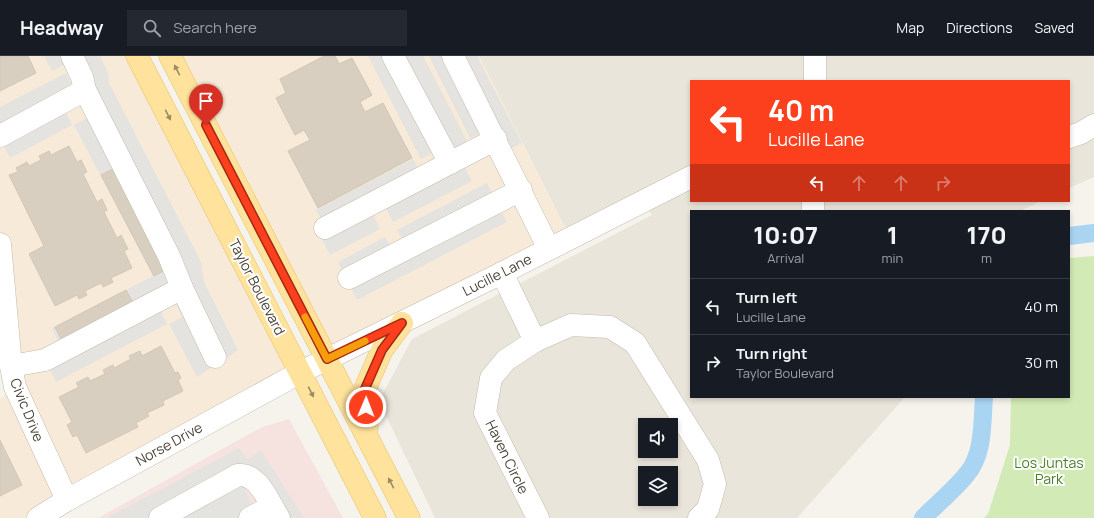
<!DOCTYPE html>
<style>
:root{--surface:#171b24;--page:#242831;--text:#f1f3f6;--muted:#9ea1a6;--line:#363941}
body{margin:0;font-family:Manrope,sans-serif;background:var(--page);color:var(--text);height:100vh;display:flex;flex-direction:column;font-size:15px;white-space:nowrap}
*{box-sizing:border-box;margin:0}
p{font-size:13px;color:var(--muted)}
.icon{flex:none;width:22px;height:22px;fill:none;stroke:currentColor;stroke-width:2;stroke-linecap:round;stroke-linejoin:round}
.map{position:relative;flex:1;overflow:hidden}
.drawer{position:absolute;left:690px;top:154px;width:380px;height:188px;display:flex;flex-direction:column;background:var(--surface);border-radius:0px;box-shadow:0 2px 6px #0003}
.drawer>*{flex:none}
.hud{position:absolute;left:690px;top:24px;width:380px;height:122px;border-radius:0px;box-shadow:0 2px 6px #0003;background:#fc3f1d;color:#fff;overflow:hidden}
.fabs{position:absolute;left:638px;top:362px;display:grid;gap:8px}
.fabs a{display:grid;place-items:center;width:40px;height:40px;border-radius:0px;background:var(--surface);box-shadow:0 2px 6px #0003;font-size:20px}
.pin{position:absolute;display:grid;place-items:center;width:34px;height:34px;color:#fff;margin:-41px -17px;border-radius:50% 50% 50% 0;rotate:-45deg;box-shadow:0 0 4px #0007}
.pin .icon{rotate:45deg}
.me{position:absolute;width:44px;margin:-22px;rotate:1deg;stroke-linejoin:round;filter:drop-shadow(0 0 3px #0008)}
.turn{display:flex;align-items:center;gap:14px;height:84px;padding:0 12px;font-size:18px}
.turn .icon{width:52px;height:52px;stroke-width:2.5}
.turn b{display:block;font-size:28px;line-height:34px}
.lanes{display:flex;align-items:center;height:38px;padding:0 12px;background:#0003;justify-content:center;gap:20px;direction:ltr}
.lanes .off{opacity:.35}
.eta{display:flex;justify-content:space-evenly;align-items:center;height:68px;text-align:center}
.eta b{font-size:24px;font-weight:800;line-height:28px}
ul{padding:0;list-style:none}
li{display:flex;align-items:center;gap:12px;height:56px;padding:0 12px;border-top:1px solid var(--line)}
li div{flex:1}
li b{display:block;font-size:15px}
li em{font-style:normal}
header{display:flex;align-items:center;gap:24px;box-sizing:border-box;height:56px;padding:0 20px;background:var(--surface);border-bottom:1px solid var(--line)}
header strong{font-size:19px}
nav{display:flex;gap:22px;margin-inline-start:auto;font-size:14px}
.search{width:280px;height:36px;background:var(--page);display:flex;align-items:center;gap:10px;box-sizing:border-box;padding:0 14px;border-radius:0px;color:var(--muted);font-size:15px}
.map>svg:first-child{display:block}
.residential{fill:#eae5da;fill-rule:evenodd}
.commercial{fill:#f7ead8}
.medical{fill:#f6e3e0}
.green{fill:#d2eab5}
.parking{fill:#e5e3e0}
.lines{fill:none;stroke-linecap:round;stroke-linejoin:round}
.canal{stroke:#a9d4f2;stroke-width:18}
.building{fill:#d8cfc1;stroke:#d3c7b4}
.minor-casing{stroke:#c2bbae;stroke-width:23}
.major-casing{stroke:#e6c16a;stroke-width:23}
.minor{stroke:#fff;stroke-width:22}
.major{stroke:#ffe39c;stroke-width:22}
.oneway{fill:#9c8c66}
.route-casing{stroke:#a42913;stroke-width:10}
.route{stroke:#fc3f1d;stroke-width:7}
.slow{stroke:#f59e0b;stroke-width:7}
.labels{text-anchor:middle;stroke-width:4;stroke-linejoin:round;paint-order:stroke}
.street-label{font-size:14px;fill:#4b4439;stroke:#fff}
.park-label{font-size:14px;fill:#4a7f2a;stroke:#fff}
</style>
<header>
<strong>Headway</strong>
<div class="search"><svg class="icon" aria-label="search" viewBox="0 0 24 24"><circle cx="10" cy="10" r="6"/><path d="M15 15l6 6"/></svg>Search here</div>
<nav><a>Map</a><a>Directions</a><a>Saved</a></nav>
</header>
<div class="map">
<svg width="1094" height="462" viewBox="0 0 1094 462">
<rect width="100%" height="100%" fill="#f6f3ec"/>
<path class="residential" d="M479 0H1094V121L1069 132V25H691V145H1041L1020 155H691V341H905L797 462H435L379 345 412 283 652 159 643 144 570 181ZM645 369H671V395H645ZM645 417H671V443H645Z"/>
<g class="commercial">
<path d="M0 0H137L301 316 38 462H0V343L15 331 0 188Z"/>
<path d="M170 0H479L570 181 327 303Z"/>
</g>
<path class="medical" d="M289 363 343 462H98L262 371Z"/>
<path class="green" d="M1094 200V462H984L988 458 1010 389 1011 341H1069V202Z"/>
<g class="parking">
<path d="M44 0H100L108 16 109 27 201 206 204 226 238 294 197 321 169 268 182 261 176 248 161 255 167 268 56 326 45 304 62 295 52 272 153 220 74 69 87 62 80 49 66 57 72 69 10 102 0 83V51L66 17 77 38 74 3 52 15Z"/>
<path d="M368 0H423L467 85 448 95 446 90 421 103Z"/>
<path d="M429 0H477L522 87 506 95 494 70 470 82Z"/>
<path d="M413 103 424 124 461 104 472 125 393 166 385 150 372 157 380 173 330 199 320 179 327 175 316 154Z"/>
<path d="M487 127 507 166 357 244 338 206 385 181 392 194 405 188 397 174Z"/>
<path d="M239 392 248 404 261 394 304 462H279L239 419 256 459 250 462H106Z"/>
</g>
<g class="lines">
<g class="canal">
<path d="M1069 180 1094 177"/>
<path d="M923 462C937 448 954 434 967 418 984 398 982 366 984 341"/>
</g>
</g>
<g class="building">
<path d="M0 0H28L36 17 0 35Z"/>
<path d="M324 0H335L339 8 352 2 372 39 360 46 365 56 383 47 412 102 318 152 288 95 310 84 304 74 295 79 276 42 286 37 280 23Z"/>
<path d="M69 90 77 106 81 104 87 116 83 118 97 146 102 143 107 154 104 156 117 182 121 179 128 193 124 195 132 212 111 222 113 226 103 231 101 227 85 235 87 239 79 243 77 239 55 250 29 198 44 190 9 119 18 116 16 112 27 106 29 110 41 104 39 100 49 95 51 99Z"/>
<path d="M122 108 175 209 154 220 101 119Z"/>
<path d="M126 234 138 256 66 293 55 271Z"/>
<path d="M161 290 175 317 178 316 181 322 178 324 183 335 163 345 164 349 147 357 149 360 136 367 138 371 86 397 77 379 73 381 67 369 72 366 59 341 79 331 76 327 88 321 90 325 105 318 103 314 113 309 114 312 131 303 129 300 140 295 142 300Z"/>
<path d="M0 384 22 429 0 440Z"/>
</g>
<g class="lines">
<g class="minor-casing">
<g id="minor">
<path d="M72 0 82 21 85 34 169 200 182 232 215 301"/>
<path d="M393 0 450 107"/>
<path d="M453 0 549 193"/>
<path d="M815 0V25"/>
<path d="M0 80 85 34"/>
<path d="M1069 81 1081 77 1094 69"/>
<path d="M813 155V145"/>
<path d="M325 172 496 83"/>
<path d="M0 188 11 310 15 331 67 444"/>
<path d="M502 217 535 285"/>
<path d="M349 222 521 134"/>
<path d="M11 310 45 304 182 232"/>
<path d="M38 462 67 444 301 316 502 217 691 121"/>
<path d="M160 462 238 419C259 417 269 447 279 462"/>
<path d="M250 462 272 450"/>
<path d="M538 462 485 357 491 322 506 304 535 285 571 269 610 271 635 287 708 404 715 428 708 453 699 462"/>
</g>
</g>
<g class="major-casing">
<g id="major">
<path d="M137 0 375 462"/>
<path d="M170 0 409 462"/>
<path d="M367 371 364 335 382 294 402 267"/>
</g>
</g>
<use href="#minor" class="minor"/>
<use href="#major" class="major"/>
</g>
<defs><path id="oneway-solid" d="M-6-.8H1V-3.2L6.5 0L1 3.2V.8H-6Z"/></defs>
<g class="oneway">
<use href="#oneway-solid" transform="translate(177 14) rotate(-117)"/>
<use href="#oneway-solid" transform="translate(168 59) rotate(63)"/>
<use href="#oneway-solid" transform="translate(311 336) rotate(63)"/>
<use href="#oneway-solid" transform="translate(391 427) rotate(-117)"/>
</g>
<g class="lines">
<g class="route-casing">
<path id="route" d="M206 69 327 303 402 267 382 294 364 335 366 351"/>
</g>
<use href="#route" class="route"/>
<path class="slow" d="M305 261 327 303 365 285"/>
</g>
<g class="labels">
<g class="street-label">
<text transform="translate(497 219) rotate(-27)" y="5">Lucille Lane</text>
<text transform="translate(257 231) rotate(63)" y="5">Taylor Boulevard</text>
<text transform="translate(27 354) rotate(68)" y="5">Civic Drive</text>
<text transform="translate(169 388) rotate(-29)" y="5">Norse Drive</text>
<text transform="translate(507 401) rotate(64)" y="5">Haven Circle</text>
</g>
<g class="park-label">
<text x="1049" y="412">Los Juntas<tspan x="1049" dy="16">Park</tspan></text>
</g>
</g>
</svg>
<div class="fabs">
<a><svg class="icon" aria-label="sound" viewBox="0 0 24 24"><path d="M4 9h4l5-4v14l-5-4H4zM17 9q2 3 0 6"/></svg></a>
<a><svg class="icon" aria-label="layers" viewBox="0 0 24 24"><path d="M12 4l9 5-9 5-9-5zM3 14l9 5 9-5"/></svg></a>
</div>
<div class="pin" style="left:206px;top:69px;background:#d93025"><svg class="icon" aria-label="arrive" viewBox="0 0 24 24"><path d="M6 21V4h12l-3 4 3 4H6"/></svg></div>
<svg class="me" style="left:366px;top:351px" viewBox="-20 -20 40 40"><circle r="17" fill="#fc3f1d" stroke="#fff" stroke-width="3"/><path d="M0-11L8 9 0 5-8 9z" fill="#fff"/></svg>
<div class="hud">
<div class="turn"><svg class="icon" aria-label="left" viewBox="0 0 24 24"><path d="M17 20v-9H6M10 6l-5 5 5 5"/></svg><div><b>40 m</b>Lucille Lane</div></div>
<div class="lanes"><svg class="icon" aria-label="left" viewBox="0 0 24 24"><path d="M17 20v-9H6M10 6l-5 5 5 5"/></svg><svg class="icon off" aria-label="ahead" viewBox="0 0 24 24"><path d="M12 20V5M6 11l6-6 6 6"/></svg><svg class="icon off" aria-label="ahead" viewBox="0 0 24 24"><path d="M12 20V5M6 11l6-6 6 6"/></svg><svg class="icon off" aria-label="right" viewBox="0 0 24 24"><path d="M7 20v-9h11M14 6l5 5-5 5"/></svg></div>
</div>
<section class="drawer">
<div class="eta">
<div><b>10:07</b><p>Arrival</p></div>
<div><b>1</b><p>min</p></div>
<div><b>170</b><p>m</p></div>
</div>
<ul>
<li><svg class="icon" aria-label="left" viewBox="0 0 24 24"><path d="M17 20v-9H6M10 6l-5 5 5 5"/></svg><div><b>Turn left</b><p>Lucille Lane</p></div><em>40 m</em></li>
<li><svg class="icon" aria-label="right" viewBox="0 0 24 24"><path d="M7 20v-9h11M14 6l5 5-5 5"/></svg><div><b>Turn right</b><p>Taylor Boulevard</p></div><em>30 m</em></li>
</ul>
</section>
</div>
